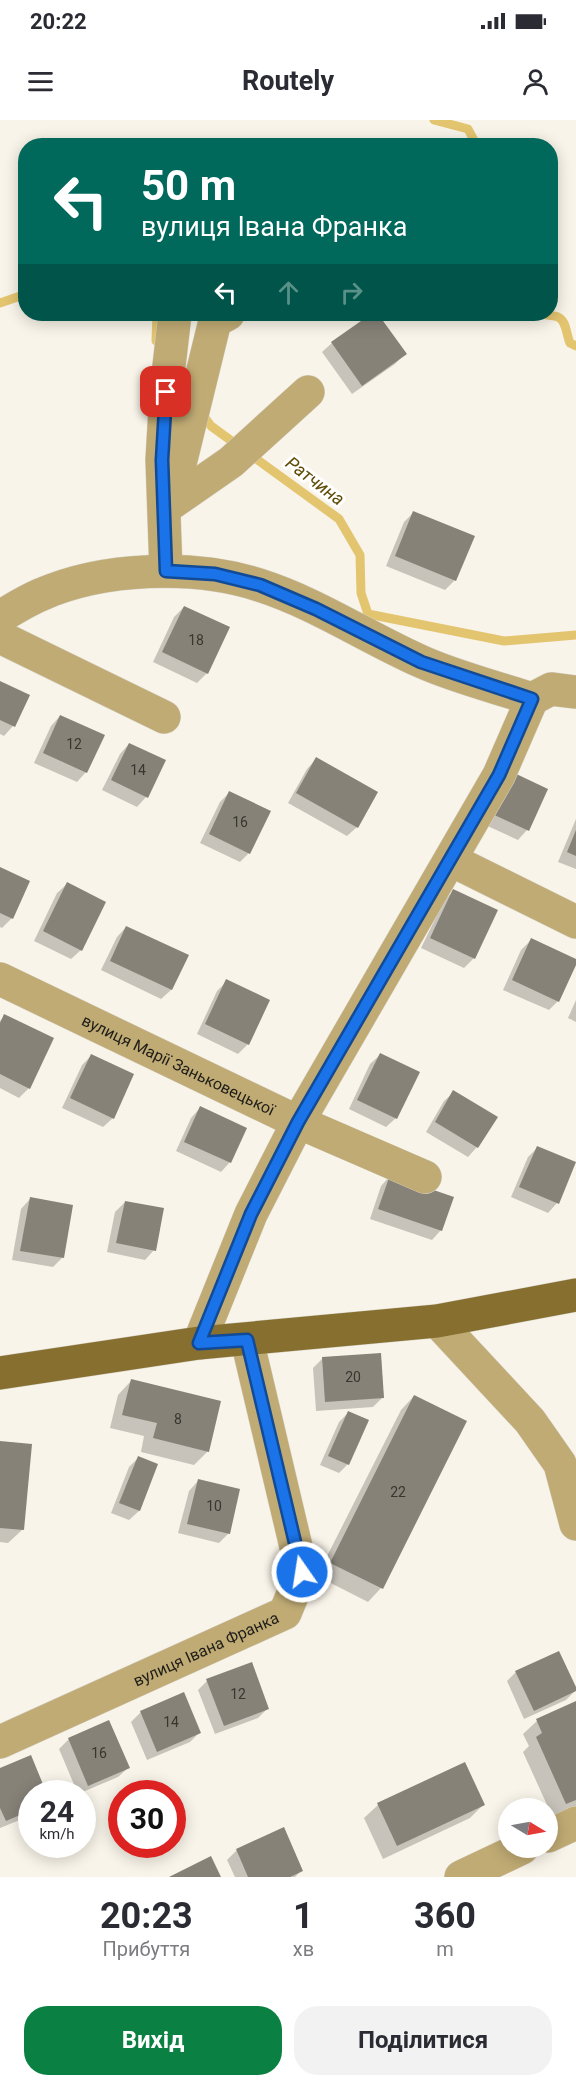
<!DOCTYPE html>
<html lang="uk">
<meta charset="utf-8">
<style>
:root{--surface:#fff;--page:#f2f2f3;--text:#2b2b33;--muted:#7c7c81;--accent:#0b8043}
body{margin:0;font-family:Roboto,sans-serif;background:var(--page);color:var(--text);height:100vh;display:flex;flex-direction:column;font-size:22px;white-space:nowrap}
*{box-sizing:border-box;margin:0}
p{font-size:20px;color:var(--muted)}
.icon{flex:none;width:33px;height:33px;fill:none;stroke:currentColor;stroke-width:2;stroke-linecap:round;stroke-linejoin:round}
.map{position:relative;height:1757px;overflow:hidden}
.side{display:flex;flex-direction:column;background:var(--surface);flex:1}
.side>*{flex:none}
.hud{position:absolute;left:18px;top:18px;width:540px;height:183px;border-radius:24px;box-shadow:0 3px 15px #0003;background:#00695c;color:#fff;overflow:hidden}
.needle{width:39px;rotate:100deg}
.fabs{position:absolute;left:498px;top:1678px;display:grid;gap:12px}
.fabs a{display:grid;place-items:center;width:60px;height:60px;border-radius:50%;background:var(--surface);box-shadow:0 3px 15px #0003;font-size:30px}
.speed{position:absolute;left:18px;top:1660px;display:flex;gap:12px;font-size:30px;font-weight:700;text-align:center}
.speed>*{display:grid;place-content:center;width:78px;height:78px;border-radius:50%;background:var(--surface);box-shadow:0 3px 15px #0003;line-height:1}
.speed small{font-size:15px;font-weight:400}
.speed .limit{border:9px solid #d22;background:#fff;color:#111}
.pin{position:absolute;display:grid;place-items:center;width:51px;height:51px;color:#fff;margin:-26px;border-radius:12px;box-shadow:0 3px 9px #0006}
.me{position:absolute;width:66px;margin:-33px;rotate:347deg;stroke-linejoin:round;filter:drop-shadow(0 0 4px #0008)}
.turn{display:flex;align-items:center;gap:21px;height:126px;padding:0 24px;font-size:27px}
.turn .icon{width:78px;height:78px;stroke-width:2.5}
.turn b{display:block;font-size:42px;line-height:51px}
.lanes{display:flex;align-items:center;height:57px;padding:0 24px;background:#0003;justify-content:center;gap:30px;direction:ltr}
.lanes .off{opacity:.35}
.eta{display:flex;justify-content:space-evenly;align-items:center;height:102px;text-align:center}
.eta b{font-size:36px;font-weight:700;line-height:42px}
.primary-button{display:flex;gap:12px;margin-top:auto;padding:12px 24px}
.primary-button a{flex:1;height:69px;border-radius:24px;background:var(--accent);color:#fff;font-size:24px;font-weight:700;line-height:69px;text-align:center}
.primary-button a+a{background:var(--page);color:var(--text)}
.status{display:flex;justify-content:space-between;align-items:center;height:42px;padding:0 30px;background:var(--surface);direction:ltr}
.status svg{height:16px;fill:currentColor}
header{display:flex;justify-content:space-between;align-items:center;height:78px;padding:0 24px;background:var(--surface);font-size:27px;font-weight:700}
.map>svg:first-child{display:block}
.shadow{fill:#0003}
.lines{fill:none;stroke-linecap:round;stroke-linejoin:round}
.stream{stroke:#e3c46f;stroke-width:9}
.building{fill:#868278}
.minor-casing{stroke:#d6d2c8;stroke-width:34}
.major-casing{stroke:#d6d2c8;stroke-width:34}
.minor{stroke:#c0ab74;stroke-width:33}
.major{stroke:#866f2f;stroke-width:33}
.route-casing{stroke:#114b97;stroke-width:15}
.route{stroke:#1a73e8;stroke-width:10}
.labels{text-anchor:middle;stroke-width:6;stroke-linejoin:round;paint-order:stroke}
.number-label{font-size:14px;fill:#383631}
.street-label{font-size:16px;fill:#1e1d19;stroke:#fff}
.water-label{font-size:18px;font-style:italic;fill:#604b05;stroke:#fff}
</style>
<div class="status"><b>20:22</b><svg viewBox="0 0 49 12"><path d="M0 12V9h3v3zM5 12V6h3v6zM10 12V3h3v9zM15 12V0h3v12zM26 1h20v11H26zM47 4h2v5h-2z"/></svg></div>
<header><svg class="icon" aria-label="menu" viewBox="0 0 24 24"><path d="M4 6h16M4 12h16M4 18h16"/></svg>Routely<svg class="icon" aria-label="person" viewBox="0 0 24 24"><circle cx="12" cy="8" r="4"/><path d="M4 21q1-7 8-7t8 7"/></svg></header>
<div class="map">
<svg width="576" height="1757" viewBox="0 0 576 1757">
<rect width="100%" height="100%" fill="#f9f4e9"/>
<g class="shadow">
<path d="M374 194H376L405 234 395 244 352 274 322 232 332 223Z"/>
<path d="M413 393 455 460 445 470 386 446 404 402Z"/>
<path d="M184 487 207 553 197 563 153 542 174 497Z"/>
<path d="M0 563 13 606 4 616 0 614Z"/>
<path d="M60 596 86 652 77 662 34 643 51 606Z"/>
<path d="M129 624 146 677 137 687 102 670 120 634Z"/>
<path d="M316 639 357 707 347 716 288 683 307 649Z"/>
<path d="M500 662 546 670 527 710 518 720 481 703Z"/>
<path d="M229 673 249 733 240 742 200 723 220 682Z"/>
<path d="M576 699V749L558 742Z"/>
<path d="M0 749 12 798 2 808 0 807Z"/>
<path d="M67 764 81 830 71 839 34 821 57 773Z"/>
<path d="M453 771 474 838 464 848 421 828 444 781Z"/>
<path d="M126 807 187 836 171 870 161 879 101 850 117 817Z"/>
<path d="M531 820 576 841 558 881 549 890 503 870 521 830Z"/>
<path d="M227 861 248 924 238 934 197 914 217 871Z"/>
<path d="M576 880V902L568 898Z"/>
<path d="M5 896 29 968 19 978 0 968V901Z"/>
<path d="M380 935 396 998 386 1007 349 989 370 944Z"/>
<path d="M91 936 113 998 103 1007 62 988 82 945Z"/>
<path d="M454 972 477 1027 468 1037 426 1012 444 981Z"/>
<path d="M200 988 230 1042 221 1052 176 1031 191 998Z"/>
<path d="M537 1028 557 1083 548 1093 511 1077 528 1037Z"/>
<path d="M390 1056 441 1110 432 1120 370 1099 381 1066Z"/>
<path d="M30 1079 71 1086 62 1138 53 1147 12 1140 21 1089Z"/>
<path d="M125 1082 154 1130 145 1140 107 1132 115 1092Z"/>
<path d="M323 1238 383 1277 373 1287 316 1291 313 1248Z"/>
<path d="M131 1261 208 1331 194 1345 141 1332 144 1316 110 1308 118 1275Z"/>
<path d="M414 1276 465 1302 381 1468 368 1482 317 1456 401 1290Z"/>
<path d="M348 1293V1344L339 1353 320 1345 339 1302Z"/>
<path d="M0 1323 22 1410 8 1423 0 1422Z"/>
<path d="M138 1338 157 1345 139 1391 129 1400 111 1393 129 1347Z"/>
<path d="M198 1361 229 1413 219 1423 178 1413 189 1371Z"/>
<path d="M516 1552 576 1570 566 1580 524 1599 507 1561Z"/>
<path d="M207 1561 268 1588 258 1598 215 1614 198 1570Z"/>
<path d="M576 1583V1686L552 1696 523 1632 529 1626 523 1614 537 1601Z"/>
<path d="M141 1592 200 1612 190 1622 147 1640 131 1602Z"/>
<path d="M69 1619 128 1648 118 1657 78 1674 59 1629Z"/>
<path d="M0 1649 45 1674H32V1695L0 1708Z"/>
<path d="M484 1684 470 1698 383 1739 364 1698 378 1685Z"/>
<path d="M237 1730 302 1750 295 1757H235L227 1740Z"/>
</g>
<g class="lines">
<g class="stream">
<path d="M434 0 468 9 477 26"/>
<path d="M0 183 26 174"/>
<path d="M544 194C548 196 553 195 558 197 567 201 566 215 570 223L576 226"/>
<path d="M156 221 157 194"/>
<path d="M201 292 211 306 339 399 360 435 361 473 368 494 504 521 576 515"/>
</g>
</g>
<g class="building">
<path d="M371 194H378L407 234 362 266 331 222Z"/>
<path d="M413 391 475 416 456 461 395 436Z"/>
<path d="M184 486 230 507 208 554 162 532Z"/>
<path d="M0 561 30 575 15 607 0 600Z"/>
<path d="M60 595 105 615 87 653 43 633Z"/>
<path d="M129 623 166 640 148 678 111 660Z"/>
<path d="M316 637 378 672 358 708 296 673Z"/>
<path d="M510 651 548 669 529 711 490 693Z"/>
<path d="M229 671 271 691 250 734 209 714Z"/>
<path d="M576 710V736L567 732Z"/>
<path d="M0 747 30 761 13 799 0 793Z"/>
<path d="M67 762 106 782 82 831 43 811Z"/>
<path d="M453 769 498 790 475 839 430 818Z"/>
<path d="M126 806 189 835 172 870 110 841Z"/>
<path d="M531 818 576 839V845L559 882 512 860Z"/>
<path d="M226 859 270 880 249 925 205 904Z"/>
<path d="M4 894 54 918 30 969 0 954V903Z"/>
<path d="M380 933 420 952 397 999 357 980Z"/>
<path d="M91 934 134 954 114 999 70 978Z"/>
<path d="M453 970 498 997 478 1028 435 1002Z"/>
<path d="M200 986 247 1008 231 1043 184 1022Z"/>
<path d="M537 1026 576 1042 559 1084 519 1067Z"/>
<path d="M390 1055 454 1077 442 1111 378 1089Z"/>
<path d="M30 1077 73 1085 64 1138 20 1131Z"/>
<path d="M125 1081 164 1088 156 1131 116 1123Z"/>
<path d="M381 1233 384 1278 325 1282 322 1237Z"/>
<path d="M131 1259 221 1281 209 1332 153 1318 157 1303 122 1295Z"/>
<path d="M414 1275 467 1301 383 1469 330 1443Z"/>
<path d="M348 1291 369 1300 349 1345 328 1336Z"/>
<path d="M0 1321 32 1324 24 1410 0 1408Z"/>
<path d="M138 1336 158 1344 140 1391 119 1383Z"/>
<path d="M198 1359 240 1369 230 1414 187 1404Z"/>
<path d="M559 1531 576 1567V1571L534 1591 515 1551Z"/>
<path d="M252 1542 269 1589 224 1606 206 1559Z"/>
<path d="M184 1572 201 1613 157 1632 140 1591Z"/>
<path d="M576 1581V1680L566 1684 536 1617 542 1613 536 1599Z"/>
<path d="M109 1600 130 1648 88 1666 68 1618Z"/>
<path d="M31 1635 47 1674H32V1690L6 1701 0 1688V1648Z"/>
<path d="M465 1642 485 1685 397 1726 377 1683Z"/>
<path d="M284 1707 303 1751 290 1757H248L236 1729Z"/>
<path d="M211 1736 221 1757H169Z"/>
</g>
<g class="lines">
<g class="minor-casing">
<g id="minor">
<path d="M176 360 215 201 228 194"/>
<path d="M169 385 231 342 308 272"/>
<path d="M166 451 162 340 166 272 175 194"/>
<path d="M0 497C13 489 26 481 40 475 103 447 194 444 259 465 316 483 366 517 420 541 455 557 496 567 532 579L551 569 576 572"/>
<path d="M0 517 164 597"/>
<path d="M451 740 576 802"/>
<path id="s1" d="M0 859 298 1002 425 1057"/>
<path d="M437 1201 530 1301 560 1344 576 1404"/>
<path d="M199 1223 251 1094 298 1002 499 655 532 579"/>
<path id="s2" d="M0 1622 285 1493 302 1452 247 1220"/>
<path d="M548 1716 576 1703"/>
<path d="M461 1757 522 1728"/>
</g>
</g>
<g class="major-casing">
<path id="major" d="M0 1253 199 1223 437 1201 576 1175"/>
</g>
<use href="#minor" class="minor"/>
<use href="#major" class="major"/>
</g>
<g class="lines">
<g class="route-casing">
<path id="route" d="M166 272 162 340 166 451 215 454 260 465 316 489 421 542 532 579 499 655 298 1002 251 1094 199 1223 247 1220 302 1452"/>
</g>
<use href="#route" class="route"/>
</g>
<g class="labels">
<g class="number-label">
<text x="196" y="525">18</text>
<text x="74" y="629">12</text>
<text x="138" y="655">14</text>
<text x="240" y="707">16</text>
<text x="353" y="1262">20</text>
<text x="178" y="1304">8</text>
<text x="398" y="1377">22</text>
<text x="214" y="1391">10</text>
<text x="238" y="1579">12</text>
<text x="171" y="1607">14</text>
<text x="99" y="1638">16</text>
</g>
<g class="street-label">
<text dy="6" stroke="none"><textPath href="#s1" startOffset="198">вулиця Марії Заньковецької</textPath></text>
<text dy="6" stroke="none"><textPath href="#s2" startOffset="226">вулиця Івана Франка</textPath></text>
</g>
<g class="water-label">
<text transform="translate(315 361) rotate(37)" y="6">Ратчина</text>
</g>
</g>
</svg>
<div class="fabs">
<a><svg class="needle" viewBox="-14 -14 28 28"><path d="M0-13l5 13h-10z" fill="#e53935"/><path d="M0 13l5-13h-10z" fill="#7c7c81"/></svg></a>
</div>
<div class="speed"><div>24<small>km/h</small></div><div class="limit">30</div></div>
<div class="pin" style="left:166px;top:272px;background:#d93025"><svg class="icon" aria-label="arrive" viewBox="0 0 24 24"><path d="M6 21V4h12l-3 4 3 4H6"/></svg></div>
<svg class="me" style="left:302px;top:1452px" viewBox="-20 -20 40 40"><circle r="17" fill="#1a73e8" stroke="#fff" stroke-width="3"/><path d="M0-11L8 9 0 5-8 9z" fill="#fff"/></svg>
<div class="hud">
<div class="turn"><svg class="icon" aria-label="left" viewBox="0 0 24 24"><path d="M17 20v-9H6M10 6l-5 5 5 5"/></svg><div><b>50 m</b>вулиця Івана Франка</div></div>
<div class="lanes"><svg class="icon" aria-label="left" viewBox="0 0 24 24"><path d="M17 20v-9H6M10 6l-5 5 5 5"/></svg><svg class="icon off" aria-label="ahead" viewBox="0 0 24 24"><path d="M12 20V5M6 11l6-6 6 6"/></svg><svg class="icon off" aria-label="right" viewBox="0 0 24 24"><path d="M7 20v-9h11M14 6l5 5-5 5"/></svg></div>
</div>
</div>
<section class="side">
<div class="eta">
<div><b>20:23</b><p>Прибуття</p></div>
<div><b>1</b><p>хв</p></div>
<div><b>360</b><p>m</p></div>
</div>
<div class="primary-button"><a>Вихід</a><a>Поділитися</a></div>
</section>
